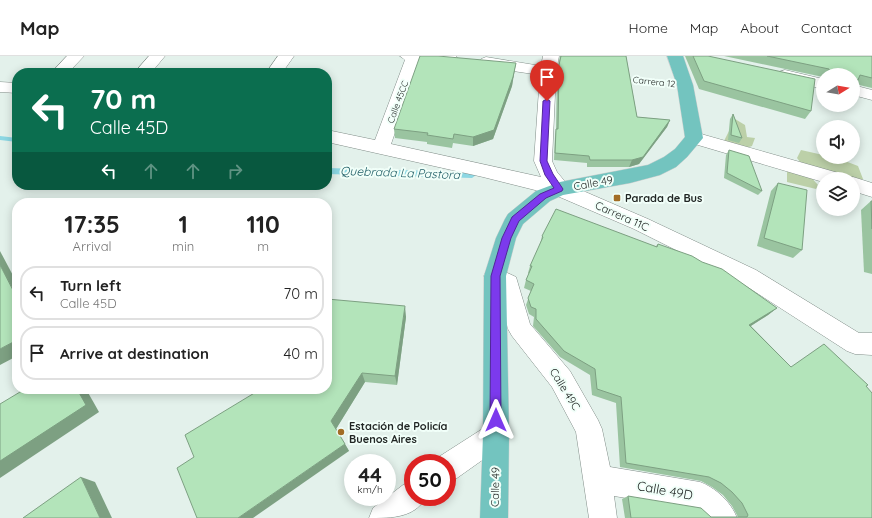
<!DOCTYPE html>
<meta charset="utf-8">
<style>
:root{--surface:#fff;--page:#f2f2f2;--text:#222;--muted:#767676;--line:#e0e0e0}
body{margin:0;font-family:Quicksand,sans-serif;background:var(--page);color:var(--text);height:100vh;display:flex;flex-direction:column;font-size:15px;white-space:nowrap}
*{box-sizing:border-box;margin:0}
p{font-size:13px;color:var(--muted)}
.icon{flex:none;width:22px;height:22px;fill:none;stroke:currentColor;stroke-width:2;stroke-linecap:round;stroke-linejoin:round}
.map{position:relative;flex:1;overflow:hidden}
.side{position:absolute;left:12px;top:142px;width:320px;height:196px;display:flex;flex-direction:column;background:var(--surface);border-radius:16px;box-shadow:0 2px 10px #0003}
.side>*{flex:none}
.top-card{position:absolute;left:12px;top:12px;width:320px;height:122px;border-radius:16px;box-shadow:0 2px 10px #0003;background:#0b6e4f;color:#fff;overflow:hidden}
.needle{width:26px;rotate:79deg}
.controls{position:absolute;left:816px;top:12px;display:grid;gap:8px}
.controls a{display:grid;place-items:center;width:44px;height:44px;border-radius:50%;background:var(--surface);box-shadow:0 2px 10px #0003;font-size:20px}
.speed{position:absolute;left:344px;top:398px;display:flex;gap:8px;font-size:20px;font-weight:700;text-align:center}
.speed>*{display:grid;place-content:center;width:52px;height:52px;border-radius:50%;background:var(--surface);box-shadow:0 2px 10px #0003;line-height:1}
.speed small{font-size:10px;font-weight:400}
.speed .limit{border:6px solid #d22;background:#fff;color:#111}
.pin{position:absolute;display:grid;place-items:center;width:34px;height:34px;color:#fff;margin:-41px -17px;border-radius:50% 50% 50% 0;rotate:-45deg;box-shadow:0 0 4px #0007}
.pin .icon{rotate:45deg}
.me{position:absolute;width:44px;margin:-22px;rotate:0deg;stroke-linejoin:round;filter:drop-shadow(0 0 3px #0008)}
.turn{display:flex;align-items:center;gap:14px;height:84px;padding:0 12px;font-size:18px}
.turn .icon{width:52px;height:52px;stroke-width:2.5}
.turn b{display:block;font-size:28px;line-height:34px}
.lanes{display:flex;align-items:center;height:38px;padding:0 12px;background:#0003;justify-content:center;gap:20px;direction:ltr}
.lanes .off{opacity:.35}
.eta{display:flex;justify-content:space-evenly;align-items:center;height:68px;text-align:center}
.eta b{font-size:24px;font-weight:700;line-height:28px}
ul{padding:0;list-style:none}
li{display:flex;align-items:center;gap:12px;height:54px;margin:0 8px 6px;padding:0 4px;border:2px solid var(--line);border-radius:16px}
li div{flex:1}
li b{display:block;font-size:15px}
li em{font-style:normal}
header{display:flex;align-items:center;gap:24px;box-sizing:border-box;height:56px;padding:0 20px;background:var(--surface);border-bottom:1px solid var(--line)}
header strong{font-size:19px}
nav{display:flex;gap:22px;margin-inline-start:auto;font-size:14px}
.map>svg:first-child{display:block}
.green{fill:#bcd0a8}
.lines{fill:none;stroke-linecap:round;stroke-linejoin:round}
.stream{fill:#8cd7e3;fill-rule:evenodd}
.minor-casing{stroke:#818d88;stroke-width:1}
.major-casing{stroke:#cecfcf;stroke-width:1}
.path{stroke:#a6b1ac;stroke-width:2;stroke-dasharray:3 1.5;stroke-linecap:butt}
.minor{fill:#fff;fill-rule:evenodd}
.major{fill:#73c4bf;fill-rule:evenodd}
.wall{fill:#9ac4a0}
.shaded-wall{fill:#7da082}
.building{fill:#b3e4ba;stroke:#7da082}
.route{fill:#7c3aed;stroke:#51269a}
.poi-dot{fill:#a26d26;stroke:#f1fff9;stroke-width:1.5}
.labels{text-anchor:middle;stroke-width:4;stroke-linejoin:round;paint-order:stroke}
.far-street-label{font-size:9px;fill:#212624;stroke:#f1fff9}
.street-label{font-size:11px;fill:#212624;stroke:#f1fff9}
.poi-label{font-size:11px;font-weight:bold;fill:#212624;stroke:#f1fff9;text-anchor:start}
.water-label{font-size:12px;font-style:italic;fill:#1e5d65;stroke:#f1fff9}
.near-street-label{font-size:13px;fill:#212624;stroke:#f1fff9}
</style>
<header>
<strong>Map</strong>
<nav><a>Home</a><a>Map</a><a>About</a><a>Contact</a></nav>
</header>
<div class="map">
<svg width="872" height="462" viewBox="0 0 872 462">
<rect width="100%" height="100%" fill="#e3f1eb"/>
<g class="green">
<path d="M735 63 745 69 747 81 755 82 752 90 740 94 722 89Z"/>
<path d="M801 94 823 99V101L845 105 858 110 863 123 854 128 853 123H836L807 115 797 102Z"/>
<path d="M787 113 810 120 818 129 816 133 787 126Z"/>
</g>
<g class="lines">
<g class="stream">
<path d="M0 80 17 82V86L0 84Z"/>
<path d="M327 112 472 116 476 119 472 122 327 118Z"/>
</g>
<g class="minor-casing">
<g id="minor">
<path d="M67 0H84L68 17H51Z"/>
<path d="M149 0H165L151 17H138L136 15Z"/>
<path d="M278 0H294L282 17H266Z"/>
<path d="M400 0H456L458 3 455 6 450 8 420 5 391 88 541 121 534 105 540 19 486 11 481 9 478 6 481 3 486 1 541 10 543 0H559L556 16 552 105 557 116 567 128 648 163 756 214 859 277H872V299L855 298 847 295 740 226 634 173 555 139 483 121 327 86V74L375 84 405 4Z"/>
<path d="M785 14 823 23V33L779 22 777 19 779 16Z"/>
<path d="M0 26 17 27V37L0 36Z"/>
<path d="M853 29 872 34V44L853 39Z"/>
<path d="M694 76 842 118 844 123H823V126L688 86 685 82 688 78Z"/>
<path d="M853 121 872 127V141L853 135V123H847Z"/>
<path d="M495 211 516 221 530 268 570 315 598 364 602 373 610 411 700 426C716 432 731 446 737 462H702L693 453 614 440 617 462H589L576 376 552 331 512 280 508 273 498 232 487 226 484 220 487 214Z"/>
<path d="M496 366 505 370 509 379 505 388 457 422 447 426V407H435L437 402 487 370Z"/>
<path d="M413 425V441H426C415 462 392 462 369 462L373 452 403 429Z"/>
</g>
</g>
<g class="major-casing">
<path id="major" d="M667 0H683L693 29 703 82 687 101 676 111 660 119 630 127 563 139 550 145 523 168 516 182 506 220 509 379 508 462H480L483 379 484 220 496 182 505 163 508 158 536 135 560 126 648 109 664 101 675 93 685 81 677 29Z"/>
</g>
<path class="path" d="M628 24 659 27"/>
<use href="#minor" class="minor"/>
<use href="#major" class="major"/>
</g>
<g class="wall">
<path d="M560 0H626L637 61 670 64 667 71 639 108 629 111H587V107L554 104 555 80 556 73 557 16Z"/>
<path d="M685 0H693L811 55 805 63 699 33Z"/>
<path d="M724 0H872V32L855 28 853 30V19H823V21Z"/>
<path d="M514 16 512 30 493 83 473 90 453 87 452 92 427 88V86L395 82 394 73Z"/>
<path d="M733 58 742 82 739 87 728 84 730 63Z"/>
<path d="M729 94 762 135 758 139 724 122 726 99Z"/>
<path d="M778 127 802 194 793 202 757 190 771 135Z"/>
<path d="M871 145H872V218L864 216 861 154Z"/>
<path d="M542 180 656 190 658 188 777 252 768 259 751 270 791 311 866 330 872 462H625L622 443 628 440 711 461H738L732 450 723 439 712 431 701 425 620 411 616 347 592 339 590 319 560 301 533 270 534 261 529 258 526 249 531 235 524 232 526 224 529 218 528 217 530 210 540 189Z"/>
<path d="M406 261 397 329 365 326 336 373 349 395 194 401Z"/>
<path d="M141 333H154L150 338Z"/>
</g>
<g class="shaded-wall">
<path d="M516 7 512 30 493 83 473 90V81Z"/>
<path d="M670 64 667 71 639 108 629 111 632 104Z"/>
<path d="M0 195 17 227V241L16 240 0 209Z"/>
<path d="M405 250 406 261 397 329 395 320Z"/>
<path d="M777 252 768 259 741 276 749 269Z"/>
<path d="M17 284V300L0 309V293Z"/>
<path d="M362 317 365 326 336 373 331 365Z"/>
<path d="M77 333H86L99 356 0 422V405Z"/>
<path d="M144 333H154L150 338Z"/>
<path d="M345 388 349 395 253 462H238Z"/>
<path d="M81 421 95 426 112 462H100Z"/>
</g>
<g class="building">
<path d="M420 0H438L516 7 513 21 494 74 473 81 454 78 453 83 427 79 428 77 394 73Z"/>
<path d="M561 0H626L637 61 670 64 643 101 632 104H590L589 100 555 97 556 73H558L559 9Z"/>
<path d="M693 0H708L815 23 811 55 704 25Z"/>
<path d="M767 0H872V22L860 19 858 24 853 22V19H838L831 17 829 13Z"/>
<path d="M733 58 742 82 731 79Z"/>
<path d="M729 94 749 100 762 135 727 117Z"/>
<path d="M778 127 807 134 802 194 764 182Z"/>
<path d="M871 145H872V173Z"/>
<path d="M556 153 657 191 658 188 692 200 702 206 722 213 777 252 749 269 791 311 824 288 868 329 866 330 872 337V462H631L628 440 701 452 711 461H747L748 459 742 447 732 436 721 427 709 421 626 407 621 341 597 333 595 313 564 295 536 263V253L531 251 528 242 534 228 526 224 532 210H530L543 181 542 180Z"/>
<path d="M0 209 16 240 17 239V284L0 293Z"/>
<path d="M327 243 405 250 395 320 362 317 331 365 345 388 238 462H197L177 412 194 401 185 379 261 333H327Z"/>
<path d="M25 333H77L86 349 0 405V348Z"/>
<path d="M81 421 100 462H23Z"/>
</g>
<path class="route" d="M547 43 550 45 547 105 553 118 563 133 562 135 546 142 519 165 511 182 500 220 501 364 500 368 496 369 492 368 490 364 491 220 502 182 512 161 540 138 554 132 545 119 540 105 543 45Z"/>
<g class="poi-dot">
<rect x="613" y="138" width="8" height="8" rx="2"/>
<circle cx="341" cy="376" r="4"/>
</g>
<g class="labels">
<g class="far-street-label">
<text transform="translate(654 26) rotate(6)" y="3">Carrera 12</text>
<text transform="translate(398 46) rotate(-70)" y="3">Calle 45CC</text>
</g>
<g class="street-label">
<text transform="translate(593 127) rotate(-10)" y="4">Calle 49</text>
<text transform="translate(622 160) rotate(24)" y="4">Carrera 11C</text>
<text transform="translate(565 333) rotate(58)" y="4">Calle 49C</text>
<text transform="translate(495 431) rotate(-89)" y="4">Calle 49</text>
</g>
<g class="poi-label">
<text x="625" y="146">Parada de Bus</text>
<text x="349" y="374">Estación de Policía<tspan x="349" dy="13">Buenos Aires</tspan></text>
</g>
<g class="water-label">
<text transform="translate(400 117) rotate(2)" y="4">Quebrada La Pastora</text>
</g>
<g class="near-street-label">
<text transform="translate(665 434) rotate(10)" y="5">Calle 49D</text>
</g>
</g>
</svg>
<div class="controls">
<a><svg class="needle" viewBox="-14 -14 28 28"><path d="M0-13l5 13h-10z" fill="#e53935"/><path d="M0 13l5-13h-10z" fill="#767676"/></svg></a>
<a><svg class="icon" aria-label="sound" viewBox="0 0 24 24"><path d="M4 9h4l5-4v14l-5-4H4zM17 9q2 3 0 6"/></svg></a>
<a><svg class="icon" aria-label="layers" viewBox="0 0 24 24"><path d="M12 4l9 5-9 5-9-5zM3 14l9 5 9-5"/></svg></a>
</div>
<div class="speed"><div>44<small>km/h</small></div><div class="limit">50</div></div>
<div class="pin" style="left:547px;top:45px;background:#d93025"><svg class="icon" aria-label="arrive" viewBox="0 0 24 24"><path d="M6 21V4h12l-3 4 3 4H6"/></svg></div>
<svg class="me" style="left:496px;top:364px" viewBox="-20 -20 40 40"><path d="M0-17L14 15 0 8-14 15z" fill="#7c3aed" stroke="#fff" stroke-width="4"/></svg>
<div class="top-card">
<div class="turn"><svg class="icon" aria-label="left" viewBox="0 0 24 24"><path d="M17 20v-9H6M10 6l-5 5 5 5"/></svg><div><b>70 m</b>Calle 45D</div></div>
<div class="lanes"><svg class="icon" aria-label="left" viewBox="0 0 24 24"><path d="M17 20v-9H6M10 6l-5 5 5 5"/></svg><svg class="icon off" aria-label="ahead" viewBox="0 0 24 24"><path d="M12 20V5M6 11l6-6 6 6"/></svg><svg class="icon off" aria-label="ahead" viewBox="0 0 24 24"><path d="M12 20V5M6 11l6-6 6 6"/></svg><svg class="icon off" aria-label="right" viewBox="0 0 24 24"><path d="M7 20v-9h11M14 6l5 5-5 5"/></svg></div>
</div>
<section class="side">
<div class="eta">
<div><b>17:35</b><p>Arrival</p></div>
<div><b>1</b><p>min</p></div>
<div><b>110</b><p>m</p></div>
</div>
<ul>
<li><svg class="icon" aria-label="left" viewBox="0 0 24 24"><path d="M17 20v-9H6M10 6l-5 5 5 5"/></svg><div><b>Turn left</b><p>Calle 45D</p></div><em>70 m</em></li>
<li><svg class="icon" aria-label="arrive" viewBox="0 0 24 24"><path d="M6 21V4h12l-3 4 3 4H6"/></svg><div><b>Arrive at destination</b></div><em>40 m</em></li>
</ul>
</section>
</div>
